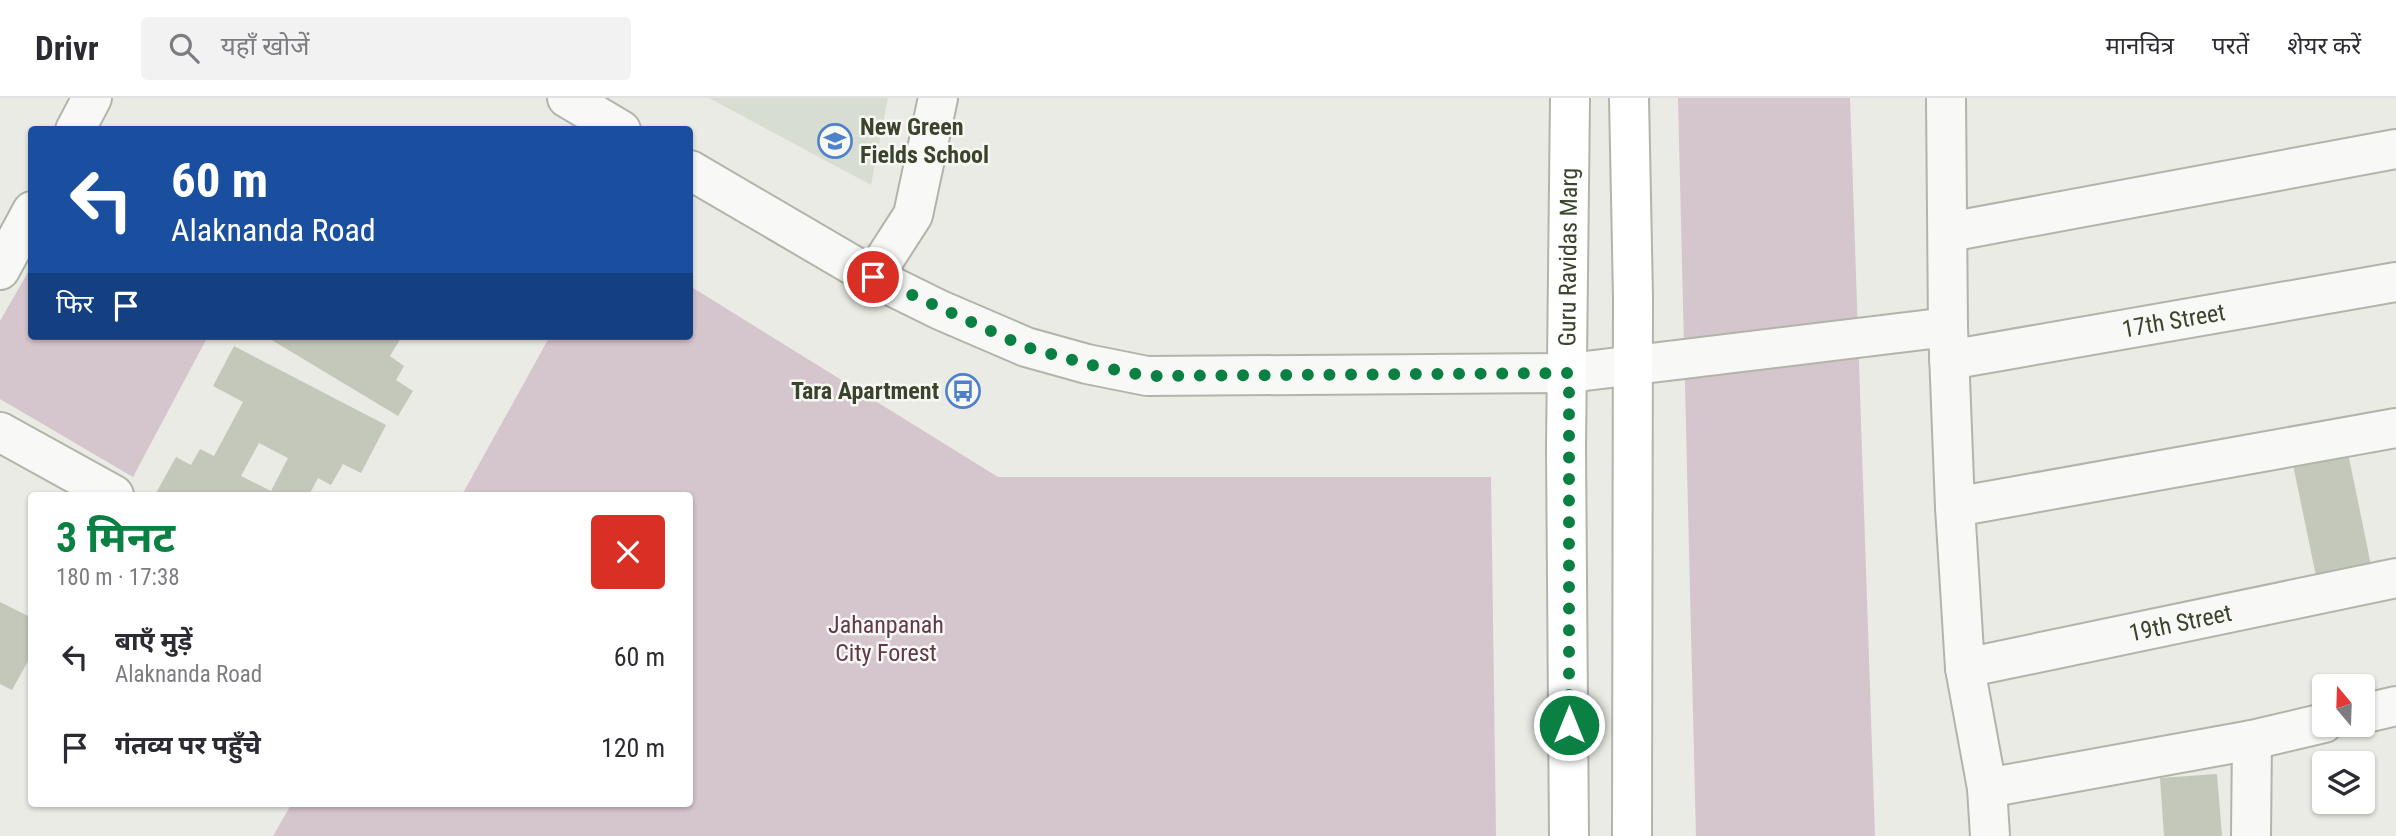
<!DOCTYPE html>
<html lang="hi">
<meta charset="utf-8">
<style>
:root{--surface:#fff;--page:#f2f2f3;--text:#2b2b33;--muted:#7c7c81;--line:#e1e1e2;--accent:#0b8043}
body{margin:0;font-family:"Roboto Condensed","Noto Sans Devanagari",sans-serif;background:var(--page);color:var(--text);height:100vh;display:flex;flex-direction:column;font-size:26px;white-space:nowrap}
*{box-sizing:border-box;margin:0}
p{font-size:23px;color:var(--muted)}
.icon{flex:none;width:38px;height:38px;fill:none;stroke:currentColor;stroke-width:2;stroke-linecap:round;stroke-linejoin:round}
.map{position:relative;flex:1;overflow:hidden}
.drawer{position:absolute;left:28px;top:394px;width:665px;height:315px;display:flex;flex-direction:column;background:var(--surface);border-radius:7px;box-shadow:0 2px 5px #0004}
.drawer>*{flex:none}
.guide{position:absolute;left:28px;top:28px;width:665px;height:214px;border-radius:7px;box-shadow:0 2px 5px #0004;background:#1a4fa0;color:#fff;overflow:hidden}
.needle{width:46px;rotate:341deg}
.tools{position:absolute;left:2312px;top:576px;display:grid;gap:14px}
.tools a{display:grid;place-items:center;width:63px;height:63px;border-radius:7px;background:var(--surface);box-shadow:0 2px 5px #0004;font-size:35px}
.pin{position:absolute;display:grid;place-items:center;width:60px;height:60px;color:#fff;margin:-30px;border:4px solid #fff;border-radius:50%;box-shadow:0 2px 7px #0007}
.me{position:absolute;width:77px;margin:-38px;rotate:0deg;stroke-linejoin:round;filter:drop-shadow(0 0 5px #0008)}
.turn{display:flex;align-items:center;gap:24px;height:147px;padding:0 28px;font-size:32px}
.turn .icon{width:91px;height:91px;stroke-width:2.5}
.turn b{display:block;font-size:49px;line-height:60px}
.then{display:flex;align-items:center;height:66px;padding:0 28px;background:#0003;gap:14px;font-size:26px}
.round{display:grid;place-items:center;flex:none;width:74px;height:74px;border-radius:7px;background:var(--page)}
.head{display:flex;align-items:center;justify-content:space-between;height:119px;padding:0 28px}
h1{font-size:42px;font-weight:700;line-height:52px;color:var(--accent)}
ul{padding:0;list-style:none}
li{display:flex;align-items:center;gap:21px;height:91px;padding:0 28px}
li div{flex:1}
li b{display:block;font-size:26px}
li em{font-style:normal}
header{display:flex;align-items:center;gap:42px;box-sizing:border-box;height:98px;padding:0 35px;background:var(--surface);border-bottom:2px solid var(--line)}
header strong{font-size:33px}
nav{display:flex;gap:38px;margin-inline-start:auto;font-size:24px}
.search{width:490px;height:63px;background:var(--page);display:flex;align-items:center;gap:18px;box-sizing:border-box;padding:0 24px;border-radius:7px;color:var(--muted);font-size:26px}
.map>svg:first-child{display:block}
.built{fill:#d8ddd2}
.green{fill:#d5c5cd}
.building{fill:#c3c8bb;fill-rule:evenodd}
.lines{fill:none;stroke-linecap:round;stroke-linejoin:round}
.minor-casing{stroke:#b1b5a9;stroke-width:42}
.tertiary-casing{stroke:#b1b5a9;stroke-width:42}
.secondary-casing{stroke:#b1b5a9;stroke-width:42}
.minor{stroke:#f8f9f7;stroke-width:38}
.tertiary{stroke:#f8f9f7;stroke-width:38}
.secondary{stroke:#fff;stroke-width:38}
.route{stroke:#0b8043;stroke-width:12;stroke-dasharray:0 21.6}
.labels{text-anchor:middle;stroke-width:5;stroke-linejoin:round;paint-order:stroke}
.poi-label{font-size:24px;font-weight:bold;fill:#3a432c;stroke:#f7f8f4;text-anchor:start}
.street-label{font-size:24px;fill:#3a432c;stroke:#f7f8f4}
.park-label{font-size:24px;fill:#5f394a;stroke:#f7f8f4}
</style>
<header>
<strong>Drivr</strong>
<div class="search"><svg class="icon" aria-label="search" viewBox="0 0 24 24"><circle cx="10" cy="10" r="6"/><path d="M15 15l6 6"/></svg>यहाँ खोजें</div>
<nav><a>मानचित्र</a><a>परतें</a><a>शेयर करें</a></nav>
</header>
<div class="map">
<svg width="2396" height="738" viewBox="0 0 2396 738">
<rect width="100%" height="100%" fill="#e9ebe4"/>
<path class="built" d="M709 0H888L871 87Z"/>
<g class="green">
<path d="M1678 0H1850L1875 738H1696Z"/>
<path d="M31 169 32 238H208L133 379 0 301V223Z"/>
<path d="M690 188 998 379H1491L1496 738H273L292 705H690V397H462L550 238H690Z"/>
</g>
<g class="building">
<path d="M265 238H402L390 258 404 268 396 282 413 293 398 318Z"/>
<path d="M234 248 386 327 361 375 343 366 331 387 318 380 309 397 156 395 176 359 191 367 200 351 214 358 243 304 213 288ZM259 345 288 360 271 393 241 378Z"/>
<path d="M2347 350 2371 467 2316 478 2292 362Z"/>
<path d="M0 504 32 520V556L12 592 0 586Z"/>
<path d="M2217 676 2222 738H2164L2160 680Z"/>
</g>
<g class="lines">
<g class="minor-casing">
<g id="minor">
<path d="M75 32 92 0"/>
<path d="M1949 134 2396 51"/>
<path d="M0 172 32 113"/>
<path d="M873 179 913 117 938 0"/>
<path id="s1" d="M1949 262 2396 184"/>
<path d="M1569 275 1948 229"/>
<path d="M0 334 114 397"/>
<path d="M1955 409 2396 330"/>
<path id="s2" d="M1965 570 2396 480"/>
<path d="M2362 616 2396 608"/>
<path d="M1987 690 2252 642 2324 625"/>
<path d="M2251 738 2252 642"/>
</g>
</g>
<g class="tertiary-casing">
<g id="tertiary">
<path d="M567 0 621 32"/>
<path d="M1946 0 1948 229 1955 409 1965 570 1987 690 1990 738"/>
<path d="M690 72 873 179 940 212 1026 249 1087 266 1147 278 1569 275"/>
</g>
</g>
<g class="secondary-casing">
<g id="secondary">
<path d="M1629 0 1633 199 1632 738"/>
<path id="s3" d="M1569 738 1566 350 1570 0"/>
</g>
</g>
<use href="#minor" class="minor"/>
<use href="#tertiary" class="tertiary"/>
<use href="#secondary" class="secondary"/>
</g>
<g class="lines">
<path class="route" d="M873 179 1026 249 1087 266 1147 278 1569 275V627"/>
</g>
<defs>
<g id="school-ring" transform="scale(1.75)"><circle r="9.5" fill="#f7f8f4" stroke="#4e80cb" stroke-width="1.5"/><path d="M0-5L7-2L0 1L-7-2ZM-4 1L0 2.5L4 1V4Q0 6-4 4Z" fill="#4e80cb"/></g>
<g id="bus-ring" transform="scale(1.75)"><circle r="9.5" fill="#f7f8f4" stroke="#4e80cb" stroke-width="1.5"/><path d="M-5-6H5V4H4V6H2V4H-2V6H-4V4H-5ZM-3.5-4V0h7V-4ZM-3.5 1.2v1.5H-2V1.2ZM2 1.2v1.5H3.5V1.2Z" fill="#4e80cb"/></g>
</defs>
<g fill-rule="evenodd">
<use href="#school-ring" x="835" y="43"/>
<use href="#bus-ring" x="963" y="293"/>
</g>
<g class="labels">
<g class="poi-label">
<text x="860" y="37">New Green<tspan x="860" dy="28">Fields School</tspan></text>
<text x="939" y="301" text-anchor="end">Tara Apartment</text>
</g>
<g class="street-label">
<text dy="8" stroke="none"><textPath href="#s3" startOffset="579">Guru Ravidas Marg</textPath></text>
<text dy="8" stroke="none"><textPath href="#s1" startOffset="228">17th Street</textPath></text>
<text dy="8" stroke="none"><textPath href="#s2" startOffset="220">19th Street</textPath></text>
</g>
<g class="park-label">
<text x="886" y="535">Jahanpanah<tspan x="886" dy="28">City Forest</tspan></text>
</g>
</g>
</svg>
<div class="tools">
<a><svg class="needle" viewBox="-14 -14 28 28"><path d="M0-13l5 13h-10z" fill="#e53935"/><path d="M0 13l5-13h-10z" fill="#7c7c81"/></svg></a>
<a><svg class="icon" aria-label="layers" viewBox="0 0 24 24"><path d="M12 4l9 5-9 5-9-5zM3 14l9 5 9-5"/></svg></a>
</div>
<div class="pin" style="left:873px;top:179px;background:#d93025"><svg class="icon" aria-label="arrive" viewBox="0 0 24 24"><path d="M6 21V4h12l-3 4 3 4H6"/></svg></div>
<svg class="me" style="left:1569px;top:627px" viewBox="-20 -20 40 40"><circle r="17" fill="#0b8043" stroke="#fff" stroke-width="3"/><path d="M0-11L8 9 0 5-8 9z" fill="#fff"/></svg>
<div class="guide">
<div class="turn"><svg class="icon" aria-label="left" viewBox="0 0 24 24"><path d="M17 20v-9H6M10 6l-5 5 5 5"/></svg><div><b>60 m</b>Alaknanda Road</div></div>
<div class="then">फिर<svg class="icon" aria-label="arrive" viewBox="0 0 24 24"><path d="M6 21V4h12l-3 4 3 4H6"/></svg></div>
</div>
<section class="drawer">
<div class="head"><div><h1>3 मिनट</h1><p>180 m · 17:38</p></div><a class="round" style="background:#d93025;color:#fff"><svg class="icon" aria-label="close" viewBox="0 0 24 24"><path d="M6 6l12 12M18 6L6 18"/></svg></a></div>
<ul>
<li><svg class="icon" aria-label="left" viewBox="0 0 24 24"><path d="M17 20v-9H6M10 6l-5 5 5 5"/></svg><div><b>बाएँ मुड़ें</b><p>Alaknanda Road</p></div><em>60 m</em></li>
<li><svg class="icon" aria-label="arrive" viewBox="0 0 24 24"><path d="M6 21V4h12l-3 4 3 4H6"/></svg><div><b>गंतव्य पर पहुँचे</b></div><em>120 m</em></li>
</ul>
</section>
</div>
